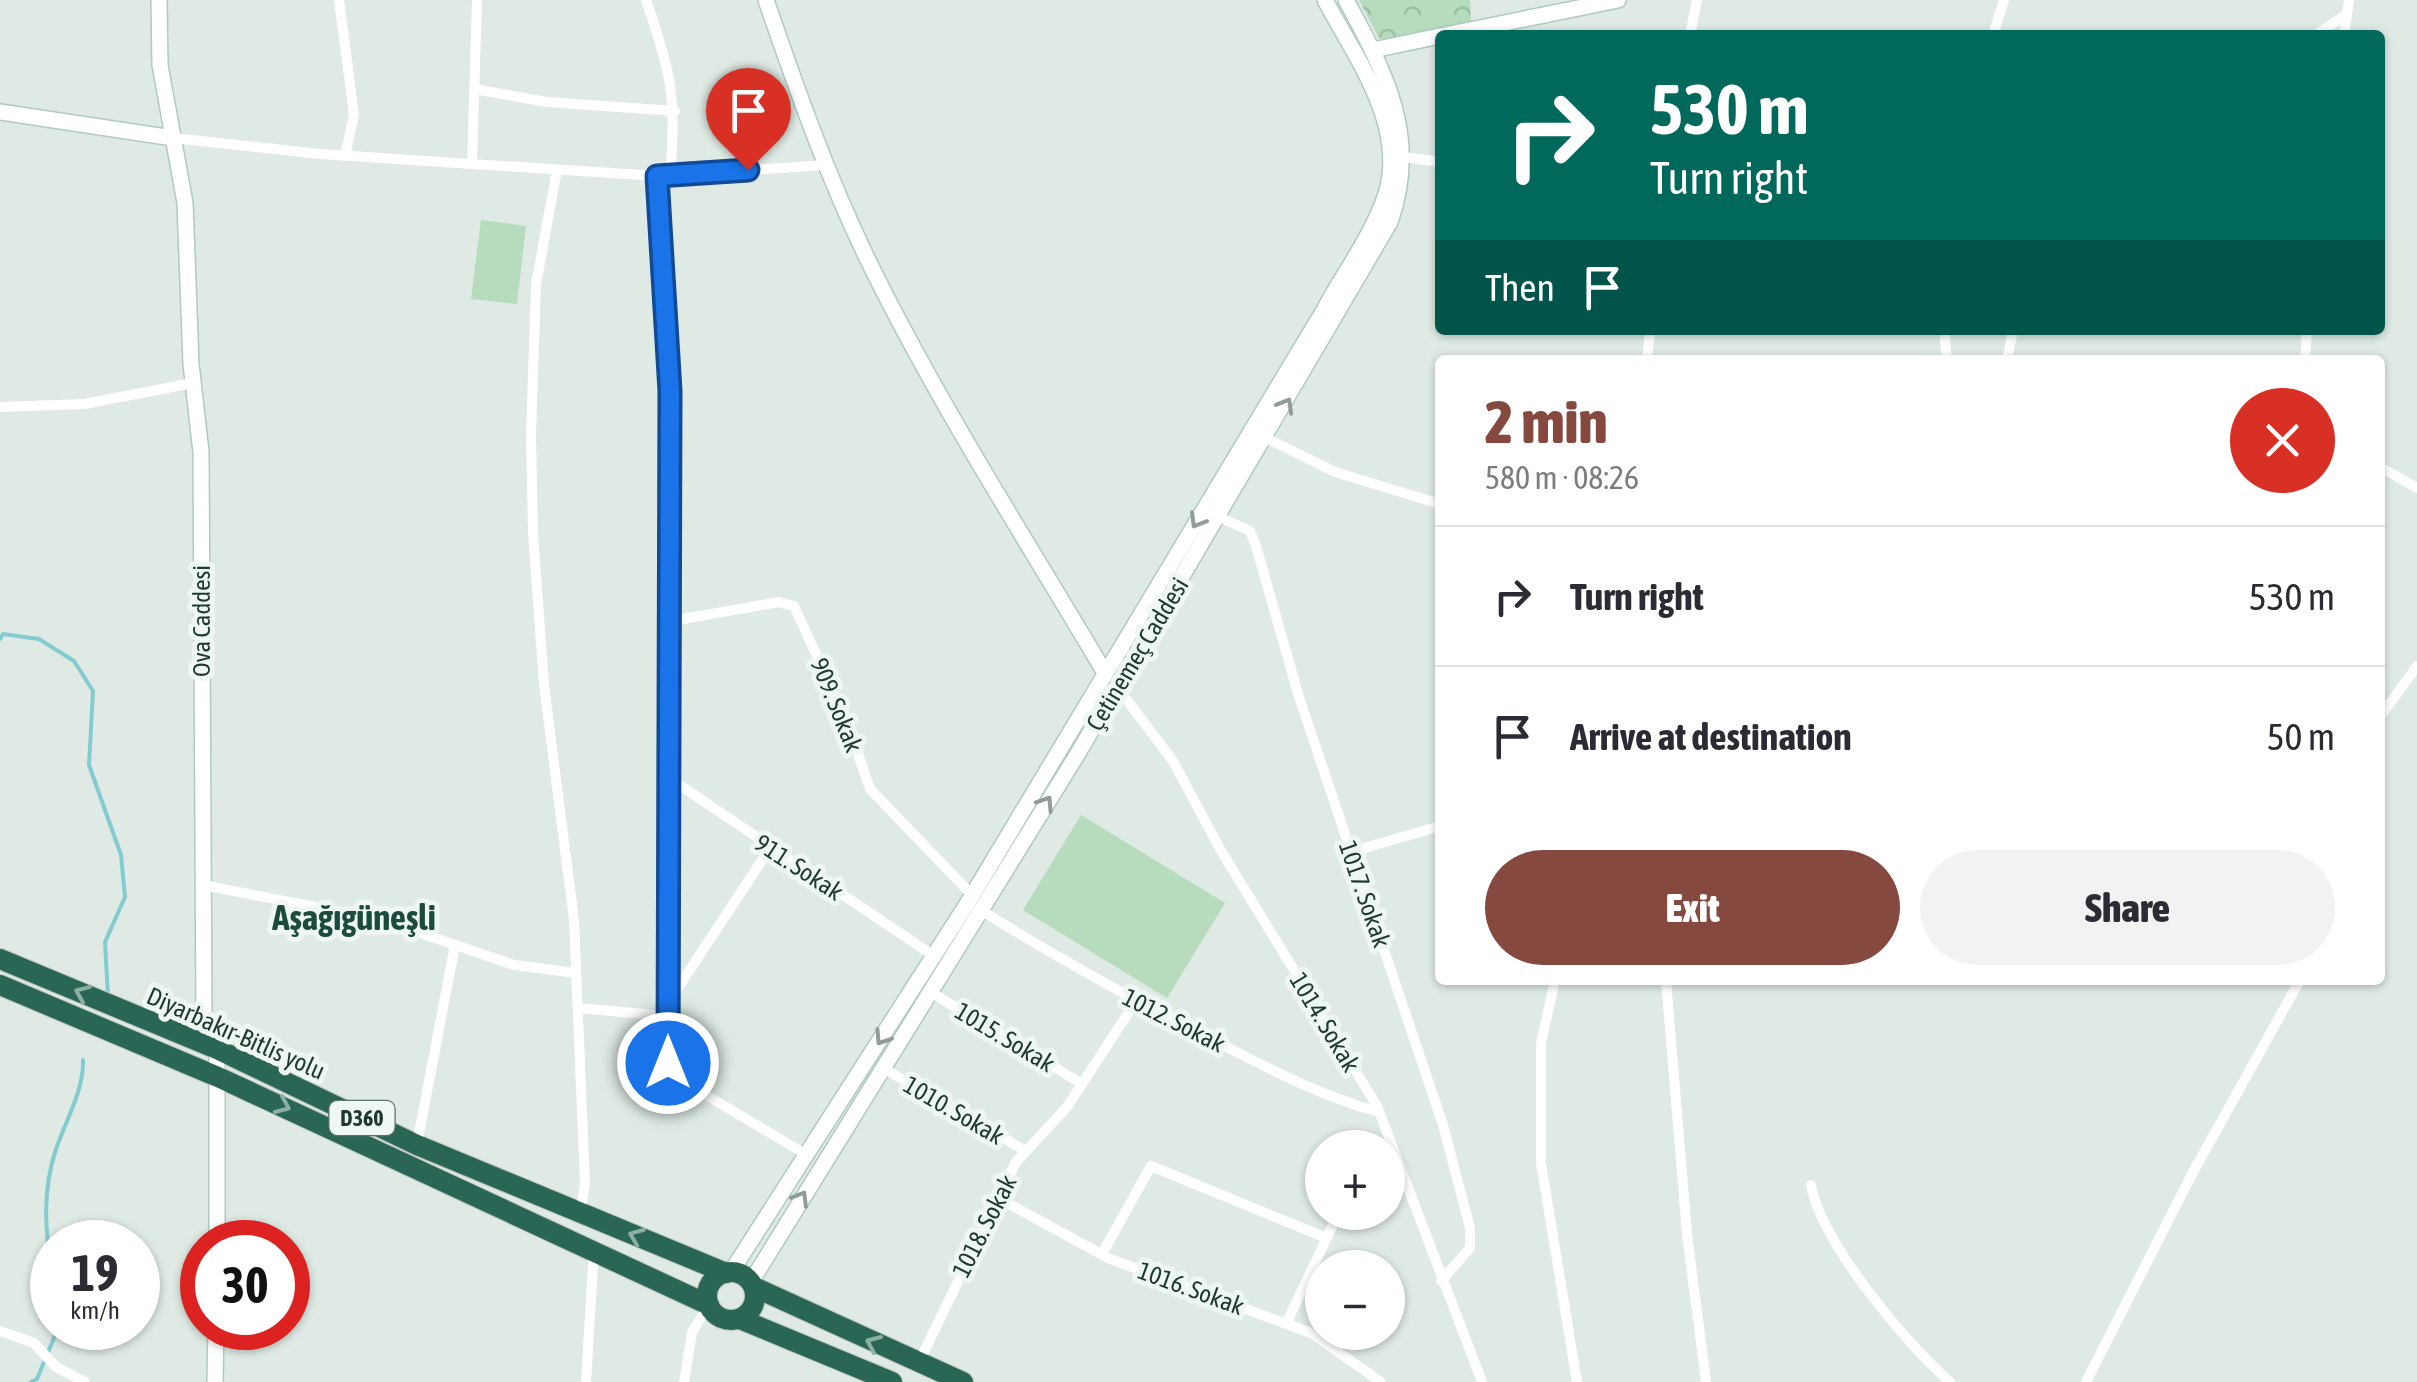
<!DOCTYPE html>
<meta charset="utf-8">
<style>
:root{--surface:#fff;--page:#f2f2f3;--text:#2b2b33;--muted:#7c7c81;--line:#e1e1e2;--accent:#854940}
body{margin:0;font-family:"Asap Condensed",sans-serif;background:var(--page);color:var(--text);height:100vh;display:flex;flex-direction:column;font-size:38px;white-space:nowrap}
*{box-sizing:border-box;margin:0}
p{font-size:32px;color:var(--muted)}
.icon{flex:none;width:55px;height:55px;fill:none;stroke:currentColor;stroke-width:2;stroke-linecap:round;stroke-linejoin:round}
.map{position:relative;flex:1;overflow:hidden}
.panel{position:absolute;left:1435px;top:355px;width:950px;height:630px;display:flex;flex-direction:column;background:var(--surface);border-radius:10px;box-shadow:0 2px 8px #0004}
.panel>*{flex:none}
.hud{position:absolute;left:1435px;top:30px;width:950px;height:305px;border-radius:10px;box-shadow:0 2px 8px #0004;background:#00695c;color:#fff;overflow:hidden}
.tools{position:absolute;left:1305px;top:1130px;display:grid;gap:20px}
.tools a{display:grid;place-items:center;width:100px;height:100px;border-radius:50%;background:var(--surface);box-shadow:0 2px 8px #0004;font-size:50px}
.speed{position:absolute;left:30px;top:1220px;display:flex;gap:20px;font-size:50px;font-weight:700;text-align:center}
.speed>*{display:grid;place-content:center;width:130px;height:130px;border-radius:50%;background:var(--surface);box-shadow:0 2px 8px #0004;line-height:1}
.speed small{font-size:25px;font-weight:400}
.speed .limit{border:15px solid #d22;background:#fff;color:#111}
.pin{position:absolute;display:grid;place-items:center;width:85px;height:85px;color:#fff;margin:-102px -42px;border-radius:50% 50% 50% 0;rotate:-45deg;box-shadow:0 0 10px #0007}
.pin .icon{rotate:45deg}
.me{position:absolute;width:110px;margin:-55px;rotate:0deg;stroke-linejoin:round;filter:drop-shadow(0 0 8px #0008)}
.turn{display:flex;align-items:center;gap:35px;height:210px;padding:0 50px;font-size:45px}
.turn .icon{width:130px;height:130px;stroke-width:2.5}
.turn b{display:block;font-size:70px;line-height:85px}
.then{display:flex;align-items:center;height:95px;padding:0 50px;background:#0003;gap:20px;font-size:38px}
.round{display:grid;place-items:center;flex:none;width:105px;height:105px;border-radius:52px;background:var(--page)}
.overview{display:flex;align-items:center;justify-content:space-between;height:170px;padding:0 50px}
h1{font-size:60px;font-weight:800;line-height:75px;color:var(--accent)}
.action{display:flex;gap:20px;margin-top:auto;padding:20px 50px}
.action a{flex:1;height:115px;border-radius:60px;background:var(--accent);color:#fff;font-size:40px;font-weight:800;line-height:115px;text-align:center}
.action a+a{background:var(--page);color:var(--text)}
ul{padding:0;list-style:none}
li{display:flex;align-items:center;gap:30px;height:140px;padding:0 50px;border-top:2px solid var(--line)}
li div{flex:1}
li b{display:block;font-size:38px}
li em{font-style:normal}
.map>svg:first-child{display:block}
.park{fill:url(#park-crowns)}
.pitch{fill:#b6dcbd}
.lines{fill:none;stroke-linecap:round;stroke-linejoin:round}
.stream{stroke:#84cbd1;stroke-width:4}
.secondary-casing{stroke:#b1cabf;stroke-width:18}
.highway-casing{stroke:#bcc4c1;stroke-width:22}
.street{stroke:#fff;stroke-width:10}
.secondary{stroke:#fff;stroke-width:15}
.highway{stroke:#2a6655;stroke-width:20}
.oneway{stroke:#8f9c98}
.oneway2{stroke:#8caea4}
.route-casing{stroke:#114b97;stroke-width:25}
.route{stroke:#1a73e8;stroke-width:18}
.labels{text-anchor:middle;stroke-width:10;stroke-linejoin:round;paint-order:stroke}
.shield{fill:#eef7f2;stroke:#5d726a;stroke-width:2.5}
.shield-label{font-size:22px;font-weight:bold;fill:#1f3930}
.street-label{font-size:25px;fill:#1f3930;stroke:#eef7f2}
.district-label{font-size:35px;font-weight:bold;fill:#1b4b3c;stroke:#eef7f2}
</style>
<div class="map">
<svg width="2417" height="1382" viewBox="0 0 2417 1382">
<defs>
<pattern id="park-crowns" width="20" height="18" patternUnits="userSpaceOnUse" patternTransform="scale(2.5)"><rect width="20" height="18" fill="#b6dcbd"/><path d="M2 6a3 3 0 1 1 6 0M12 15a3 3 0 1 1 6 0" fill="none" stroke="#9cbea3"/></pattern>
</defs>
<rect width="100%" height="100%" fill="#deeae3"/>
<path class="park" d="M1359 0H1470L1471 21 1381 42Z"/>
<g class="pitch">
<path d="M481 220 526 226 517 304 471 299Z"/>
<path d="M1081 815 1225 903 1167 998 1023 910Z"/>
</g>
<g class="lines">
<g class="stream">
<path d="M0 639 3 634 39 639 74 661 93 691 89 765 121 855 125 897 105 942 108 997"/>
<path d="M52 1273C45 1231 42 1191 56 1149 66 1120 84 1090 83 1060"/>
<path d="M31 1382 37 1379 58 1328"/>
</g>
<g class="secondary-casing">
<g id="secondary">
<path d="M159 0 160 65 185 203 191 364 201 452 204 1022 217 1049V1242"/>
<path d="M766 0C796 87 826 173 866 256 936 400 1024 536 1105 673"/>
<path d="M1445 35 1618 0"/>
<path d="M1373 50 1440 36"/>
<path d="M0 112 173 138"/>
<path d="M731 1272 967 904 1324 310C1344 273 1373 234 1386 194 1407 125 1355 57 1325 0"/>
<path d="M751 1282 1077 755 1390 222C1420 137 1386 74 1346 0"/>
<path d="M215 1382 216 1328"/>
</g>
</g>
<g class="highway-casing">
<g id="highway">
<path d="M0 959 217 1049 417 1145 726 1273"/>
<path d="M0 985 218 1077 709 1305"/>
<circle cx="731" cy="1296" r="24"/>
<path d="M754 1287 963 1382"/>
<path d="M740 1319 892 1382"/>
</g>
</g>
<g class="street">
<path d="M339 0 354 115 345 156"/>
<path d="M646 0C671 72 677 99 670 175"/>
<path d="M1690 35 1697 0"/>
<path d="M1993 35 2004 0"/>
<path d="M2316 35 2347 14"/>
<path d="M2344 35 2349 0"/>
<path d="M474 89 547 102 675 111"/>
<path d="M173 138 320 154 657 176 826 165"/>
<path d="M1404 157 1440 162"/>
<path d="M472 164 477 0"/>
<path d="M557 170 536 285 531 435 533 533 544 685 574 920 585 1184 580 1213"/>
<path d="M657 176 670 391 668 1063 684 1082 807 1155"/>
<path d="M1944 330 1947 360"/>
<path d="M1647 360 1650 330"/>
<path d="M2007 360 2013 330"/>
<path d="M2305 360 2307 330"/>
<path d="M0 407 84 404 193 383"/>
<path d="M1266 438 1335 472 1440 504"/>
<path d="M2380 467 2417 488"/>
<path d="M1219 517 1250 531 1256 546 1299 697 1443 1125 1470 1228V1248L1441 1281"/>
<path d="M666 622 779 602 794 606 846 719 870 789 972 895"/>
<path d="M1117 687 1173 761 1220 849 1377 1106 1482 1382"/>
<path d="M2380 717 2417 666"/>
<path d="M666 776 934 956"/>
<path d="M1351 852 1440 826"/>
<path d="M203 885 382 920 514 965 576 973"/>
<path d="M979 909C1054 956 1130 998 1209 1038 1264 1066 1319 1096 1379 1112"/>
<path d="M1555 980 1541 1043V1163L1577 1382"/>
<path d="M1666 980 1687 1234 1706 1382"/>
<path d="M929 991 1082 1084"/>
<path d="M668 1003 770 848"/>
<path d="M578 1008 667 1016"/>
<path d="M883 1068 1026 1151"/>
<path d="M417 1144 455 945"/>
<path d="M1811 1185C1821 1242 1906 1344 1950 1382"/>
<path d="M998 1198 1110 1259 1311 1333 1381 1382"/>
<path d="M1102 1254 1151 1166 1324 1237"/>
<path d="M1286 1324 1339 1212"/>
<path d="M0 1331 34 1343 56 1367 85 1382"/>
<path d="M919 1362 1016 1162 1067 1107 1136 1001"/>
<path d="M586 1382 594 1248"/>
<path d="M684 1382 692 1332 708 1306"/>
<path d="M2086 1382 2192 1174 2300 980"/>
</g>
<use href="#secondary" class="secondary"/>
<use href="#highway" class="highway"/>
</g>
<defs><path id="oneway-chevron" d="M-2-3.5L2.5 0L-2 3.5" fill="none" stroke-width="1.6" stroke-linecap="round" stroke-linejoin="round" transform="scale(2.5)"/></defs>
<g class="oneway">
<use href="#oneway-chevron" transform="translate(1286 405) rotate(-60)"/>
<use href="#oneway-chevron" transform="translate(1197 521) rotate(121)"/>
<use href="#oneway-chevron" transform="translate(1046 803) rotate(-57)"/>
<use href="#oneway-chevron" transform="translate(882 1038) rotate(123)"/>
<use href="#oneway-chevron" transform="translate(801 1198) rotate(-59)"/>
</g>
<g class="oneway2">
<use href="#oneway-chevron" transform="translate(82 993) rotate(-157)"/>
<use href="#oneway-chevron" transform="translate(283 1106) rotate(24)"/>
<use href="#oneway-chevron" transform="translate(636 1236) rotate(-158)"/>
<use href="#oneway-chevron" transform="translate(873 1343) rotate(-156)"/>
</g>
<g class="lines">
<g class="route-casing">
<path id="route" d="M668 1063 670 391 657 176 748 170"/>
</g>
<use href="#route" class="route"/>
</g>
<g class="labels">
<rect class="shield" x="329.5" y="1101" width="65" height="34" rx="8"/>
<g class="shield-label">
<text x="362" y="1126">D360</text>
</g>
<g class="street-label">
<text transform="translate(201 621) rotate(-90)" y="9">Ova Caddesi</text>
<text transform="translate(1137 654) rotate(-59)" y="9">Çetinemeç Caddesi</text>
<text transform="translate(837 705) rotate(68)" y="9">909. Sokak</text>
<text transform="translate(799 867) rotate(33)" y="9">911. Sokak</text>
<text transform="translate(1365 894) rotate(71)" y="9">1017. Sokak</text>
<text transform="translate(1174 1020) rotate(27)" y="9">1012. Sokak</text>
<text transform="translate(1325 1022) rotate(59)" y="9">1014. Sokak</text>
<text transform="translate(236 1033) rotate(24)" y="9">Diyarbakır-Bitlis yolu</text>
<text transform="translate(1005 1037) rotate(31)" y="9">1015. Sokak</text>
<text transform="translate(954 1110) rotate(30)" y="9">1010. Sokak</text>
<text transform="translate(984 1226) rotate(-63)" y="9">1018. Sokak</text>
<text transform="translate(1191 1288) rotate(20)" y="9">1016. Sokak</text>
</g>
<g class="district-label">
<text x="354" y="930">Aşağıgüneşli</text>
</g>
</g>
</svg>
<div class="tools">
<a>+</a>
<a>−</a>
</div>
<div class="speed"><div>19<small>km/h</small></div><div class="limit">30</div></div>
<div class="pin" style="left:748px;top:170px;background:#d93025"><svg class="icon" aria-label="arrive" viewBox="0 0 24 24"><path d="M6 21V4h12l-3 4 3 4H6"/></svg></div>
<svg class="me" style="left:668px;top:1063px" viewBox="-20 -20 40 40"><circle r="17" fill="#1a73e8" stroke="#fff" stroke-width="3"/><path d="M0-11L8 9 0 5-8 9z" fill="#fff"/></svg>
<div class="hud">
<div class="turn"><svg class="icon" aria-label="right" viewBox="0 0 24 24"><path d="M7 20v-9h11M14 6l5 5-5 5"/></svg><div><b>530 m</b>Turn right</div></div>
<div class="then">Then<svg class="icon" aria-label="arrive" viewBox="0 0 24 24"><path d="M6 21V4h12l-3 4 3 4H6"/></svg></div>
</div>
<section class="panel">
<div class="overview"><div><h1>2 min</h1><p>580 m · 08:26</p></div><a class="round" style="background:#d93025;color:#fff"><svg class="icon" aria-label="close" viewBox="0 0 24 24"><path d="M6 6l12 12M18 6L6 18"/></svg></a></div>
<ul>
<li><svg class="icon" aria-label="right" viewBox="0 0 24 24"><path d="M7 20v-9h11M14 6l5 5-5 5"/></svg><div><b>Turn right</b></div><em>530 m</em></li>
<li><svg class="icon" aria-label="arrive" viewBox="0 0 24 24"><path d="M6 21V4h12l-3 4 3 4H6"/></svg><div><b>Arrive at destination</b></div><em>50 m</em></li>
</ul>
<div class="action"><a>Exit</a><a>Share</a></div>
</section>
</div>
